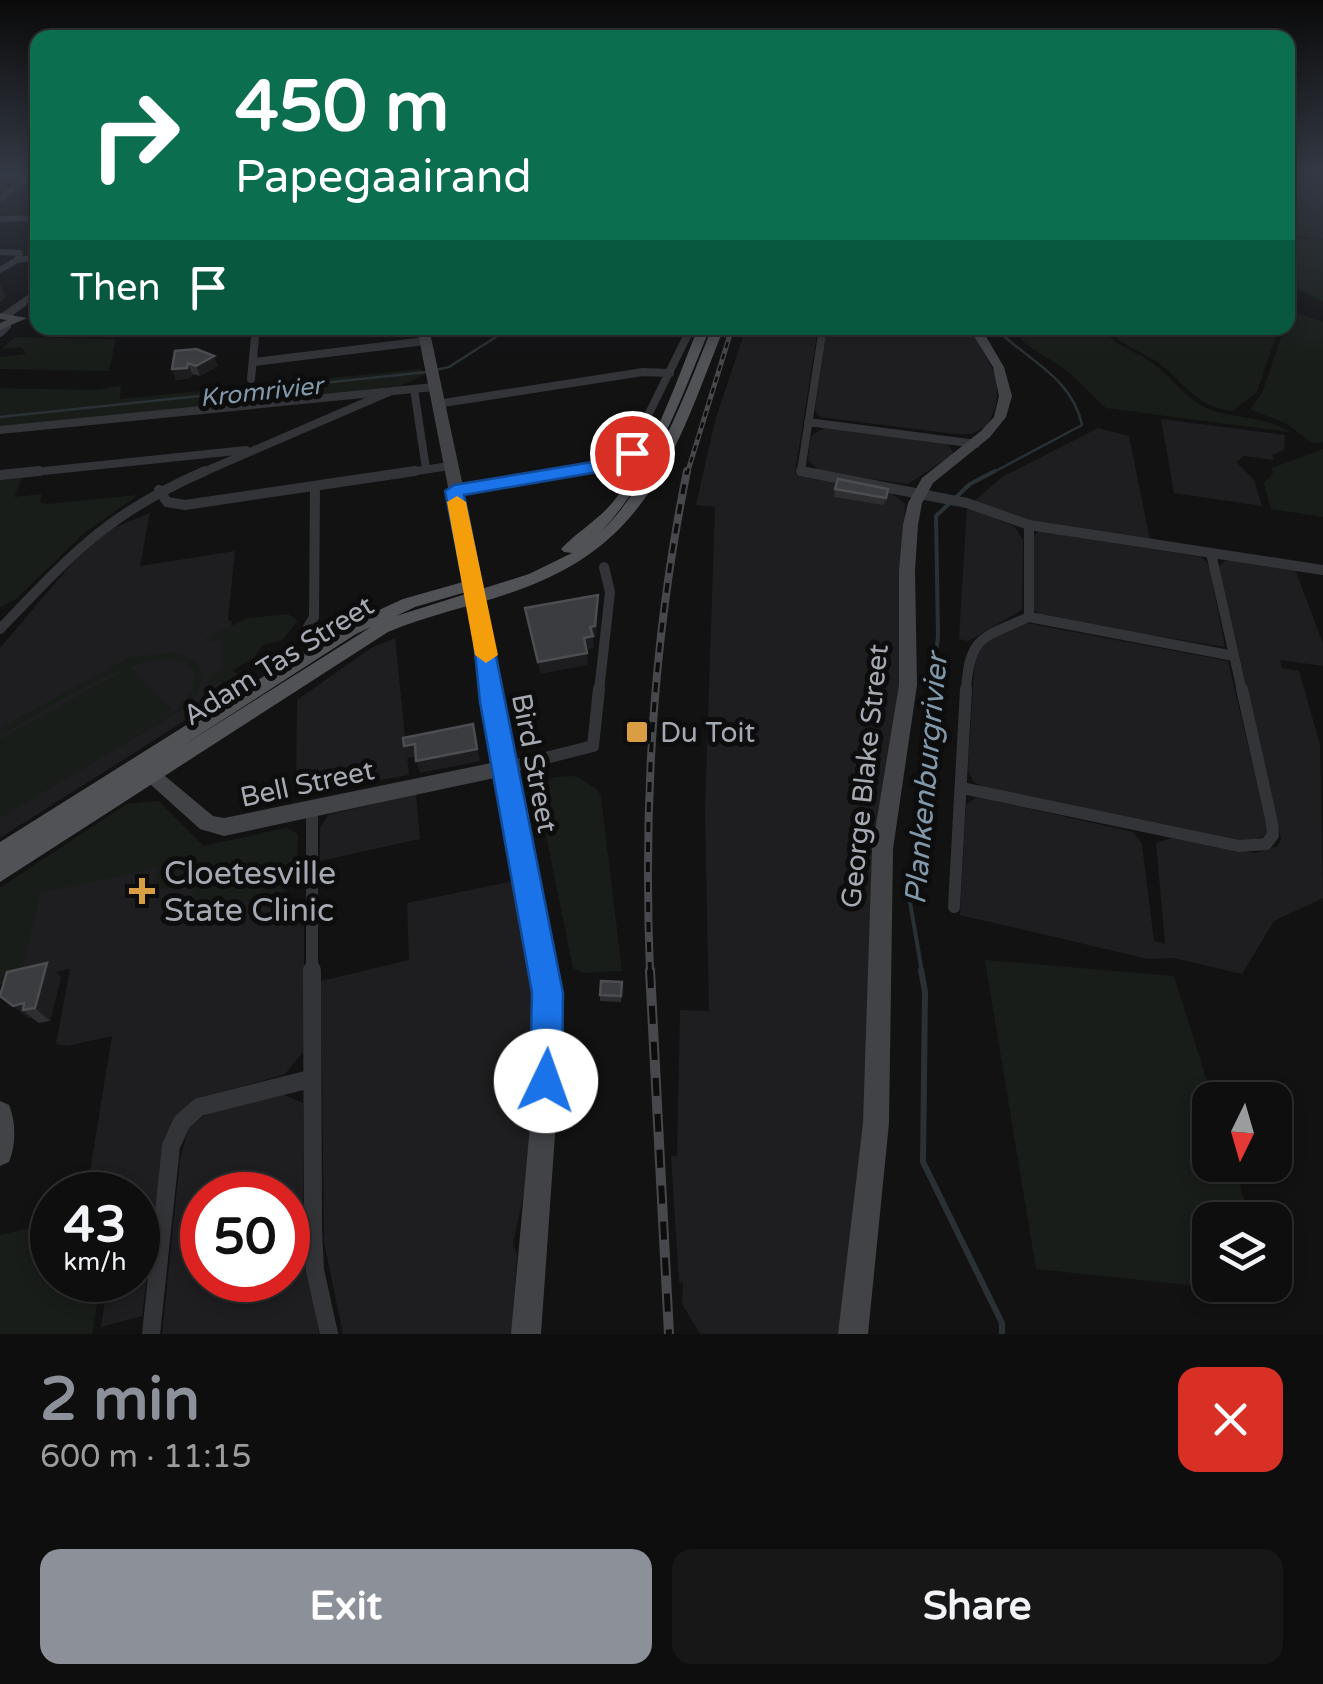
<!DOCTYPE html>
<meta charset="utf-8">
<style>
:root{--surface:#0e0e0e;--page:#171717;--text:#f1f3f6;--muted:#9b9c9e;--line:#2e2e2e;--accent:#8c9099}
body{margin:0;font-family:"Varela Round",sans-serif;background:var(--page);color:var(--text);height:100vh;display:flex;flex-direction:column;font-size:38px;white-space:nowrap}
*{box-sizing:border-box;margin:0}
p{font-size:32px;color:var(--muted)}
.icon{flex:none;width:55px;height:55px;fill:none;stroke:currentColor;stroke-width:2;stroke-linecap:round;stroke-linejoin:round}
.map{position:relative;height:1334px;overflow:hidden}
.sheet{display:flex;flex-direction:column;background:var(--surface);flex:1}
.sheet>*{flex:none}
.hud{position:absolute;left:30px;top:30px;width:1265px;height:305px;border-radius:20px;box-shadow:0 5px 15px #0003,0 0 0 2px var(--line);background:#0b6e4f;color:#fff;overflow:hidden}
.needle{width:65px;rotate:185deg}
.controls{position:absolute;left:1192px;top:1082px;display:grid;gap:20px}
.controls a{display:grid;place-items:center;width:100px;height:100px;border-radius:20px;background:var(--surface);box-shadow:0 5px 15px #0003,0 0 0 2px var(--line);font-size:50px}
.speed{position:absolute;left:30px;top:1172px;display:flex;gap:20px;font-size:50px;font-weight:700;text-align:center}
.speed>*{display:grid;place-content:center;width:130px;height:130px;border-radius:50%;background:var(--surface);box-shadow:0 5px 15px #0003,0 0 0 2px var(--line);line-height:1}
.speed small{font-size:25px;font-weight:400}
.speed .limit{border:15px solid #d22;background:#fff;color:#111}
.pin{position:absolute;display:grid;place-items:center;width:85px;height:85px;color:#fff;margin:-42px;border:5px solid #fff;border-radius:50%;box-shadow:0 2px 10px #0007}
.me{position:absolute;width:110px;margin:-55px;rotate:3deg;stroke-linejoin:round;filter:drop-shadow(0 0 8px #0008)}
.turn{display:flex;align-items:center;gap:35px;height:210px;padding:0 40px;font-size:45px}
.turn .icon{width:130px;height:130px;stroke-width:2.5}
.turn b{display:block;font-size:70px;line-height:85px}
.then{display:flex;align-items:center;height:95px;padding:0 40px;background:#0003;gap:20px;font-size:38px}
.round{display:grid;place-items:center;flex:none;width:105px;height:105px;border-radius:20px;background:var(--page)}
.overview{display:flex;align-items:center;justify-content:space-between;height:170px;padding:0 40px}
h1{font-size:60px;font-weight:700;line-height:75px;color:var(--accent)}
.primary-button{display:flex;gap:20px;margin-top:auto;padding:20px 40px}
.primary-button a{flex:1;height:115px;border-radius:20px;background:var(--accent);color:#fff;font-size:40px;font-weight:700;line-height:115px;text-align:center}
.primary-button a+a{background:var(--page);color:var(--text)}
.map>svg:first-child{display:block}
.built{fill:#1e1e20;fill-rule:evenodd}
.green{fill:#191d19}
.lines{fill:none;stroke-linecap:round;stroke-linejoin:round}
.stream-far2{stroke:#2a3135;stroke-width:2.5}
.stream-far1{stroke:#2a3135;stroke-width:4}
.stream{stroke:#2a3135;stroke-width:6}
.street-far4{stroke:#333438;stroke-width:6}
.street-far3{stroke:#333438;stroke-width:8}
.street-far2{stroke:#333438;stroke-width:10}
.street-far1{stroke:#333438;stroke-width:12}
.street{stroke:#333438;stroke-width:18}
.secondary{fill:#424347;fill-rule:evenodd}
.primary{fill:#505256;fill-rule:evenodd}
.rail-far2-casing{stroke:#47484c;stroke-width:5}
.rail-far1-casing{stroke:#47484c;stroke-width:8}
.rail-casing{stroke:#47484c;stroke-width:10}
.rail-far2{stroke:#0d0d0e;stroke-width:2.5;stroke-dasharray:6;stroke-linecap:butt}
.rail-far1{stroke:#0d0d0e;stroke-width:4;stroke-dasharray:10;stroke-linecap:butt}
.rail{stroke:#0d0d0e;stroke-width:6;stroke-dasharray:18;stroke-linecap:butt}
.wall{fill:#2e2e31}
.shaded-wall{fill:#1d1d1f}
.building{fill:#3b3c3f;stroke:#4b4d51;stroke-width:2.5}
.route{fill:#1a73e8;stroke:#114b97;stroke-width:2.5}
.slow{fill:#f59e0b}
.poi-dot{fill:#d99d44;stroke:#0d0d0e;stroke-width:4}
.labels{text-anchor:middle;stroke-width:10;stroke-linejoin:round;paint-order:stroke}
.far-water-label{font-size:25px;font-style:italic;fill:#8098a9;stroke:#0d0d0e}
.street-label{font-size:28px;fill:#a5aab2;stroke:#0d0d0e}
.poi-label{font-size:28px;fill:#a5aab2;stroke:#0d0d0e;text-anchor:start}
.water-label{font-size:30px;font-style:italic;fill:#8098a9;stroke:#0d0d0e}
.near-poi-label{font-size:32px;fill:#a5aab2;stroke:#0d0d0e;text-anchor:start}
</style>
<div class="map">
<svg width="1323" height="1334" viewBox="0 0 1323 1334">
<rect width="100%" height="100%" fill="#121213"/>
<g class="built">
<path d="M746 328H818L795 473 886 489 905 504 901 677 865 1141 841 1334H700L682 1304 683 1283 679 1282 671 1156H677L680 1010 709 1011 705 810 715 507 696 505 715 421Z"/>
<path d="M827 328H917L975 336 998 379 996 405 988 425 972 434H955L820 417 815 410Z"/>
<path d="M1161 419 1285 435 1284 450 1272 455 1274 460 1244 456 1236 462 1254 480 1262 506 1174 493Z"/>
<path d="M824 428 947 442 954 454 908 484 821 472 808 460 811 436Z"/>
<path d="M1098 428 1129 436 1150 540 1020 520 973 502 1002 477Z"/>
<path d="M967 506 1015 527 1023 540 1022 610 968 641 959 639Z"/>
<path d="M150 513 140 566 235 551 228 620 232 621 219 699 0 838V648L74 561 109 530Z"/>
<path d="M1039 531 1201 557 1209 565 1225 647 1041 617 1034 610 1033 537Z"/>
<path d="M1226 560 1295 569 1323 644V666L1280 660 1282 668 1299 671 1320 744 1323 898 1274 921 1242 974 1174 958 1148 959 960 915 966 805 977 797 1133 832 1142 844 1154 941 1165 944 1156 843 1172 838 1256 853 1278 846 1281 839 1219 566Z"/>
<path d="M1026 623 1228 661 1268 831 1264 836 1248 842 985 788 974 782 968 770 975 651 981 643Z"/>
<path d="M395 638 409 775 296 795 297 700 371 648Z"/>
<path d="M416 794 420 839 320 861V828L328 815Z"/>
<path d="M158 801 203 846 287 828 298 834 296 882 280 894V907L288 912 289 919 304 916V1051L285 1074 198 1099 163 1152 142 1316 101 1327 108 1280H138V1195H86L112 1036 68 1046 56 1044 70 969 0 984V888L127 804Z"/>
<path d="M518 880 536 978 538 1049 524 1193 513 1243 517 1255 512 1334H343L324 1242 321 981 409 960 407 903Z"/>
<path d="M282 1094 303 1103V1239L319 1334H162L180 1159 189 1127 210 1112ZM202 1195H288V1280H202Z"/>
</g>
<g class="green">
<path d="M1288 173H1322L1320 183 1310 190 1314 192 1323 181V239L1288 235Z"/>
<path d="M1288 237 1323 240V301L1288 285Z"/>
<path d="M1299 314 1323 322V442L1312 443 1287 424 1250 409 1262 393 1288 316Z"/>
<path d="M1009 328H1100C1122 350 1129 347 1152 363 1175 378 1186 402 1214 411 1241 419 1265 417 1290 432L1106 408 1066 370 1027 345Z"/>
<path d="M1105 328H1279L1257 392 1232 411C1200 407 1187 388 1165 368 1145 351 1125 349 1105 328Z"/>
<path d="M15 337 110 339 116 340 109 371 0 369V357L26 354 21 347 2 349Z"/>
<path d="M421 369 425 375 400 386 0 427V388L94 390 121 386 120 399Z"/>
<path d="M1323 449V517L1271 509 1264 483 1273 474 1272 468Z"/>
<path d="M24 474 14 497 42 494 40 502 47 504 138 495 84 533 16 599 0 607V477Z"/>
<path d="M288 614 298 621 282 640 262 645 254 658 233 670 243 679 208 684 207 679 223 667 222 639 205 642 206 638 248 618Z"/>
<path d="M174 652 196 661C208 679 198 694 185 708L0 818V739L130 667 172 710 42 788 177 709 192 691 195 672C165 626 36 717 0 736V728L128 658Z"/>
<path d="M575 776 597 789 601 797 622 971 583 973 573 968 538 796 540 786 555 777Z"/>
<path d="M158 801 203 846 287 828 298 834 296 882 280 894 174 918 175 908 193 904 194 883 155 891 157 868 40 893 20 980 0 984V888L127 804Z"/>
<path d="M985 960 1174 976 1213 1100 1210 1165H1233L1251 1220H1210V1285H1271L1274 1294 1036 1269Z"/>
<path d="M52 1223V1280H71V1289L101 1281 92 1334H0V1235Z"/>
</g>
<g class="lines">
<g class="stream-far2">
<path d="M436 370 449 367 510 328"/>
<path d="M0 417 427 372"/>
<path d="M990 474 1082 425C1072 377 1027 360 995 328"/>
</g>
<path class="stream-far1" d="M922 972 910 902 938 636 936 516 970 484 995 471"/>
<path class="stream" d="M921 970 925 992 923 1162 1002 1323V1334"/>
<g class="street-far4">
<path d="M0 199 28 177"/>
<path d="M0 219 38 218"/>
<path d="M0 252 20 253 17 260"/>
<path d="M0 270 17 260 38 257"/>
<path d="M19 305 38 291"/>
</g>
<g class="street-far3">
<path d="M6 315 23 303"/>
<path d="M936 328 976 330"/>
<path d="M0 333 7 326"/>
<path d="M254 362 425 341"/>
<path d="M251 379 256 328"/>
<path d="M414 389 426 469"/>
<path d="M437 404 643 372 670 373"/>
<path d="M808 422 976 444"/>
<path d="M0 430 434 387"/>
<path d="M15 474 246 450"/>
<path d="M199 474 389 392"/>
<path d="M398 474 449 466"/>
<path d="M558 474 627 458 691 328"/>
<path d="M814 474 801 471 823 328"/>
</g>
<g class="street-far2">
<path d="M801 471 967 503 1029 525 1323 570"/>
<path d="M0 475 39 471"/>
<path d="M159 490 167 502 185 505 415 471"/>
<path d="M454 491 573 471"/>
<path d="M1211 553 1242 691"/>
<path d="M1029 617 1234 656"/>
<path d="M308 627 314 617 315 486"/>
<path d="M0 629C72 554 108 513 205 471"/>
<path d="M599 691 610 592 604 567"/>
<path d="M966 691C969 636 982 638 1029 617V525"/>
</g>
<g class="street-far1">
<path d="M506 768 593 746 599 689"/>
<path d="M962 788 1239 846 1266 844 1273 835 1272 823 1242 689"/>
<path d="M312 810V972"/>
<path d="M954 907 966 689"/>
</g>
<g class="street">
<path d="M312 970 313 1228 315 1270 329 1334"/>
<path d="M151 1334 171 1146 182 1122 199 1107 310 1079"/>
</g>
<g class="secondary">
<path d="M0 174H38V179L0 180Z"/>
<path d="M0 313 27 318 0 330V323L7 320 0 319Z"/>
<path d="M417 328H429L473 533 559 993 561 1049 541 1334H511L537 1049 535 993 499 777 224 836 200 829 130 766 133 761 140 758 147 761 213 816 224 818 496 762 457 533Z"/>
<path d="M969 328H981L1004 367 1012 396 1006 417 990 437 933 483 922 503 918 525 915 570 917 685 893 849 889 1123 868 1334H838L863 1123 872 849 899 685V570L903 525 908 503 922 478 981 431 994 417 999 396 993 367Z"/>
<path d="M0 1101 9 1105C16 1121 16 1146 9 1162L0 1166Z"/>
</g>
<path class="primary" d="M698 328H710C680 401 655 473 601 532 657 475 682 401 712 328H724C681 434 656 532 541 581 492 603 438 611 388 632L0 882V842L344 626 403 599 470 580 476 581 478 585 476 589 415 607 396 616 529 574 572 553 564 552 561 549C577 532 598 520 613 502 653 452 674 387 698 328ZM371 627 179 748 356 634Z"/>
<g class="rail-far2-casing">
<path id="rail-far2" d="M687 474 732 328"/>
</g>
<g class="rail-far1-casing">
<path id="rail-far1" d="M650 972C643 803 653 637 687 471"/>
</g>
<g class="rail-casing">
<path id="rail" d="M650 970 669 1334"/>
</g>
<use href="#rail-far2" class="rail-far2"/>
<use href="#rail-far1" class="rail-far1"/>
<use href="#rail" class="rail"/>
</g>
<g class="wall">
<path d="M175 351 218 366 200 376 192 374 191 378 176 380 172 369Z"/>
<path d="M835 489H888L884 505 834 497Z"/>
<path d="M61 977 50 1021 39 1023 32 1018H29L0 996Z"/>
<path d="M622 989 621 1002 600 1001V995Z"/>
</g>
<g class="shaded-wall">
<path d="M0 284 6 297 0 303Z"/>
<path d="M214 356 218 366 200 376 196 366Z"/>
<path d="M188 363 192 374 191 378 176 380 172 369Z"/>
<path d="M598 595V606L596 637 593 638 594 648 585 650 584 638Z"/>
<path d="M587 653 588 665 540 674 538 662Z"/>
<path d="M473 724 480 761 420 773 416 761Z"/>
<path d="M415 744 418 756 407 758 404 746Z"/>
<path d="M47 963 61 977 50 1021 35 1008Z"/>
<path d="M24 1003 23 1010 32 1018H29L13 1006Z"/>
</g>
<g class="building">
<path d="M196 349 214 356 196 366 188 363 187 368 172 369 175 351Z"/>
<path d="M838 479 888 489 886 498 835 489Z"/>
<path d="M598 595 595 626 590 627 593 636 584 638 587 653 538 662 525 608Z"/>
<path d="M473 724 477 749 416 761 415 744 404 746 403 738Z"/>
<path d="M47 963 35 1008 23 1010 24 1003 13 1006 0 996 7 972Z"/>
<path d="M601 981 622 982 621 996 600 995Z"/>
</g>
<linearGradient id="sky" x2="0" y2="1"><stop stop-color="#0a0a0a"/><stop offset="0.48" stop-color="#333944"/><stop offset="1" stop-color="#333944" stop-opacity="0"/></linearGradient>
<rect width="1323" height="360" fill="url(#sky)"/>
<path class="route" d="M632 448 641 453 615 469 464 495 563 993 562 1081 558 1093 546 1098 534 1093 530 1081 532 993 480 702 473 632 445 491 454 485 604 460Z"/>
<path class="slow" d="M457 496 466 502 498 655 486 663 475 655 447 502Z"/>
<g class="poi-dot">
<rect x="625" y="720" width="24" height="24" rx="5"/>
<path d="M137 876h10v10h10v10h-10v10h-10v-10h-10v-10h10z"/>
</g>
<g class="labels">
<g class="far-water-label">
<text transform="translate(261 391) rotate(-6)" y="9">Kromrivier</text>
</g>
<g class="street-label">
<text transform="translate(278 660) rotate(-32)" y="10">Adam Tas Street</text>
<text transform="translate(535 763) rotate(79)" y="10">Bird Street</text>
<text transform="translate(864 776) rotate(-84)" y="10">George Blake Street</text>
<text transform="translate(307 783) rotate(-12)" y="10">Bell Street</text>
</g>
<g class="poi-label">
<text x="660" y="742">Du Toit</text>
</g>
<g class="water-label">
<text transform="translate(926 779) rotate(-85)" y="10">Plankenburgrivier</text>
</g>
<g class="near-poi-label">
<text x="164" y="884">Cloetesville<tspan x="164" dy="37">State Clinic</tspan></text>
</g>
</g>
</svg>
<div class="controls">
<a><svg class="needle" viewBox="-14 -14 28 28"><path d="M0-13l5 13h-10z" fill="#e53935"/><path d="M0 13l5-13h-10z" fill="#9b9c9e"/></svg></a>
<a><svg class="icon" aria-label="layers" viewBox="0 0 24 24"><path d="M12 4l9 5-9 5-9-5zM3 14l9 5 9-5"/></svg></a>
</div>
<div class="speed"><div>43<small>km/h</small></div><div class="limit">50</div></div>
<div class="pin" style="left:632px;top:453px;background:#d93025"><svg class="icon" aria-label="arrive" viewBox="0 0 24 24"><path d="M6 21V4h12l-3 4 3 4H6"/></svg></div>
<svg class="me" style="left:546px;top:1081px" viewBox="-20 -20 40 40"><circle r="19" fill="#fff"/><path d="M0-13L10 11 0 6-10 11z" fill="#1a73e8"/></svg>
<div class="hud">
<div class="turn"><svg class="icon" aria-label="right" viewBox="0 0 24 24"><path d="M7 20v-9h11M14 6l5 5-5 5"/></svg><div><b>450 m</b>Papegaairand</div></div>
<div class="then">Then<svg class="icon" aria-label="arrive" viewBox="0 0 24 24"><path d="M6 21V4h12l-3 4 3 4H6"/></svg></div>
</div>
</div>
<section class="sheet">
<div class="overview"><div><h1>2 min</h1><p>600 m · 11:15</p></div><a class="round" style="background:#d93025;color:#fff"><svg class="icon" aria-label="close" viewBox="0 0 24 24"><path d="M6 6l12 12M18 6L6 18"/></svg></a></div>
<div class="primary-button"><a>Exit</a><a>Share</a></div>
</section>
